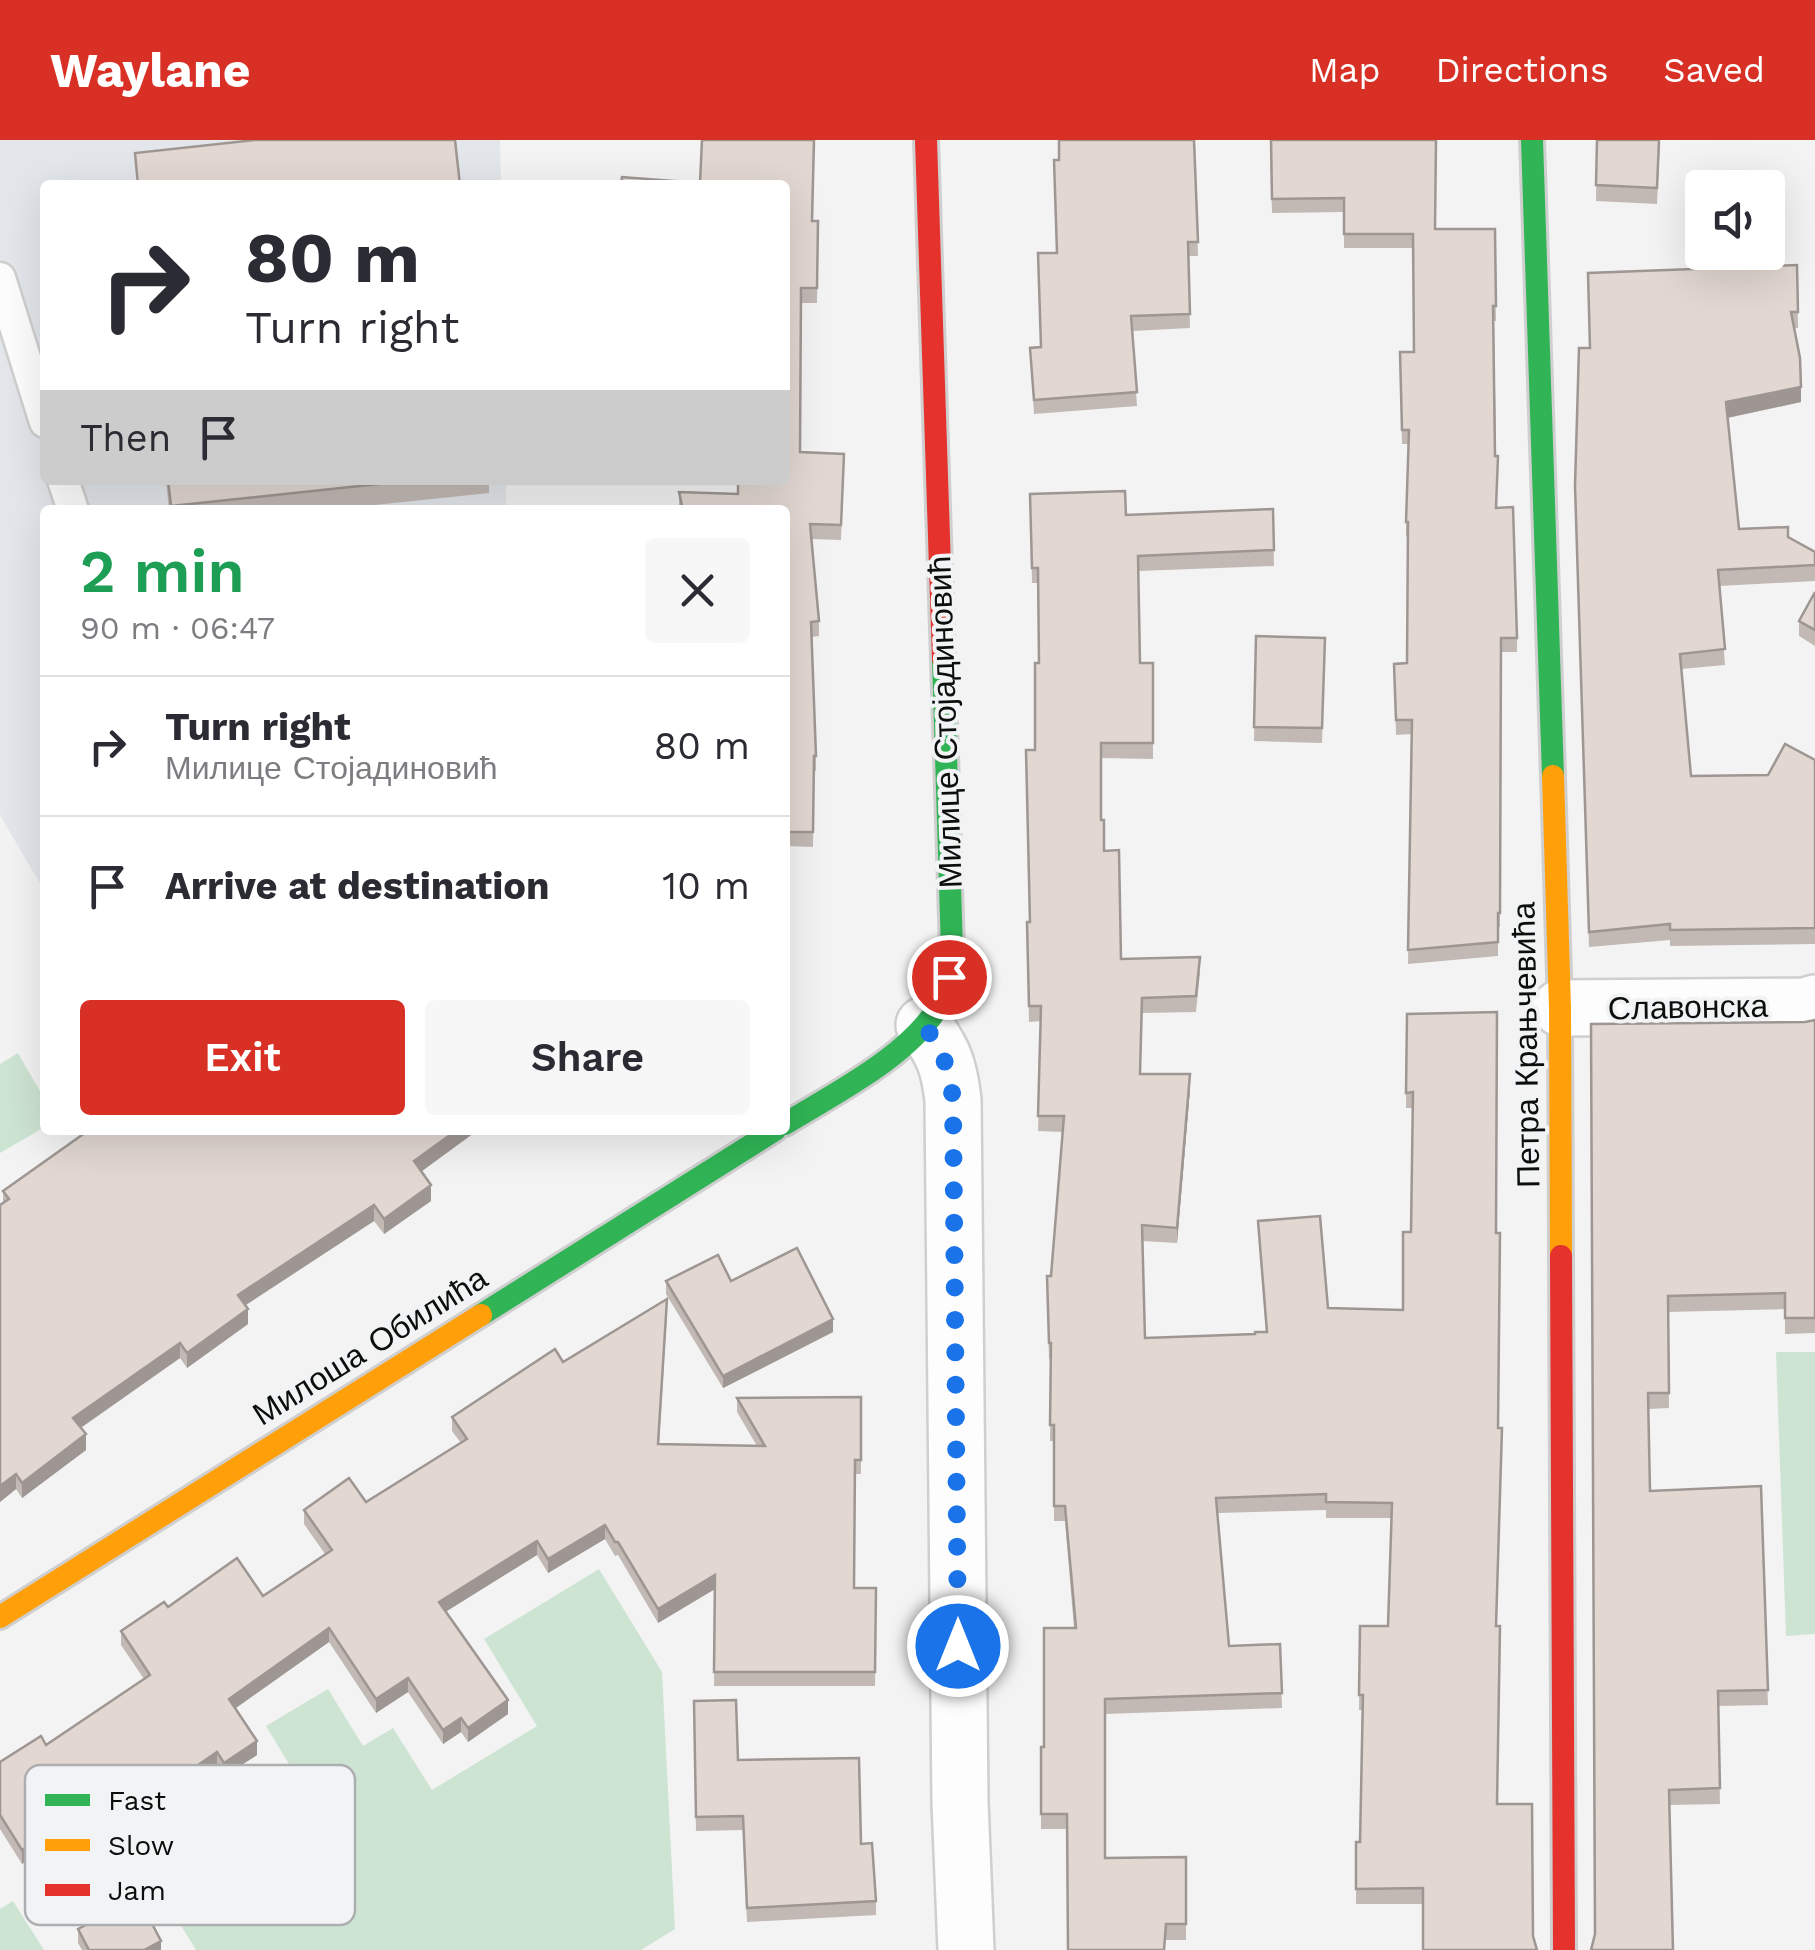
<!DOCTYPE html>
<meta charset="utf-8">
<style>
:root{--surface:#fff;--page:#f7f7f7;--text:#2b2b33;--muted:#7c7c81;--line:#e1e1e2;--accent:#d93025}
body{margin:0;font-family:"Work Sans",sans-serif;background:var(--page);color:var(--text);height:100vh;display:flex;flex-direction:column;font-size:38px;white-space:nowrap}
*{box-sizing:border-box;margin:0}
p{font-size:32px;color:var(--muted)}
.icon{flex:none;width:55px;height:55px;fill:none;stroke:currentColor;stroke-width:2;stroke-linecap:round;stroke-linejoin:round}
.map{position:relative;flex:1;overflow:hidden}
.sheet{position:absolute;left:40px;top:365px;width:750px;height:630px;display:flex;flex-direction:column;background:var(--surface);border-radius:10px;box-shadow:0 10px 40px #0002}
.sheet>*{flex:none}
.banner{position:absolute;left:40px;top:40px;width:750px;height:305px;border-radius:10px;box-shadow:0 10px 40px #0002;background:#fff;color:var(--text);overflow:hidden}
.tools{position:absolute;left:1685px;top:30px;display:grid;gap:20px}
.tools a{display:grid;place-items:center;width:100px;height:100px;border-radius:10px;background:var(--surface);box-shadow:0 10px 40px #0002;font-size:50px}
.pin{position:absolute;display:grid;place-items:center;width:85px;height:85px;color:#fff;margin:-42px;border:5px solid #fff;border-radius:50%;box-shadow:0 2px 10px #0007}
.me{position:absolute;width:110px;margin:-55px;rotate:0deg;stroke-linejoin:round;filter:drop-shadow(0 0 8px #0008)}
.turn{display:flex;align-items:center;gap:35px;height:210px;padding:0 40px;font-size:45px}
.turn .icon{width:130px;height:130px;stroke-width:2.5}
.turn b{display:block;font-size:70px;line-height:85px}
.then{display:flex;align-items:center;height:95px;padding:0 40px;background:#0003;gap:20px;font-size:38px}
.round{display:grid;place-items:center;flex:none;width:105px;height:105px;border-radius:10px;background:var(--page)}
.headline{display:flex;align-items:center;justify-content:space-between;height:170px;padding:0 40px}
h1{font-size:60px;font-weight:600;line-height:75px;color:#1e9e55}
.primary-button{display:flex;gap:20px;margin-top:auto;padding:20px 40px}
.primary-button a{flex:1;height:115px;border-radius:10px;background:var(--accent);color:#fff;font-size:40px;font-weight:600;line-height:115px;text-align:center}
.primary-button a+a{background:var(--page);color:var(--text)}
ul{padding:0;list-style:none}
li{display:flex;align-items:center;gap:30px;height:140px;padding:0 40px;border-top:2px solid var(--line)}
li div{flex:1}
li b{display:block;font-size:38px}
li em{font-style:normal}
header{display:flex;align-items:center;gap:60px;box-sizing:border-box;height:140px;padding:0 50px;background:var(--accent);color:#fff}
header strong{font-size:48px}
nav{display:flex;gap:55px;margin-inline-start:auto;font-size:35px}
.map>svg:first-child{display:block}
.built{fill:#e3e6ea}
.green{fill:#cee4d2}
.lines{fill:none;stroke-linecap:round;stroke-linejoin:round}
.lane-casing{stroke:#cfcfcf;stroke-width:35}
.street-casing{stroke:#cfcfcf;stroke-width:60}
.fast-casing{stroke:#cfcfcf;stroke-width:28}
.slow-casing{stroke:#cfcfcf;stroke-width:28}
.jam-casing{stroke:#cfcfcf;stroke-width:28}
.lane{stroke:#fdfdfd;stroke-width:30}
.street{stroke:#fdfdfd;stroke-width:55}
.fast{stroke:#30b455;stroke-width:22}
.slow{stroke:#ff9f0a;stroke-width:22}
.jam{stroke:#e5322d;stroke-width:22}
.wall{fill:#c2b9b4}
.shaded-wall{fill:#9e9692}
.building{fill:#e2d7d1;stroke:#9e9692;stroke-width:2.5}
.route{stroke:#1a73e8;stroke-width:18;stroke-dasharray:0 32.4}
.labels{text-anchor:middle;stroke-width:8;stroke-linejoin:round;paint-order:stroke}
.street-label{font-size:32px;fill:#0c0d0d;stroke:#f2f3f5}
.key{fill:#f2f3f5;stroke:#adaeaf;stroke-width:2.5}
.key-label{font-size:28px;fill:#0c0d0d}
</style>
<header>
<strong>Waylane</strong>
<nav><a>Map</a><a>Directions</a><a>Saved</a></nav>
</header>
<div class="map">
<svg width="1815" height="1810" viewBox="0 0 1815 1810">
<rect width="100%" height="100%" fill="#f3f3f4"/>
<path class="built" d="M0 0H500L501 45H45V340H506V370H45V752L0 675Z"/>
<g class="green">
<path d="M18 913 45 960V987L0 1013V924Z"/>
<path d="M1776 1212H1815V1494L1786 1496Z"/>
<path d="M599 1429 662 1532 675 1789 641 1810H196L138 1716 289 1624 266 1586 328 1549 363 1606 393 1588 432 1650 537 1586 484 1499Z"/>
<path d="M13 1761 44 1810H0V1769Z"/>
</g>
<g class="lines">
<g class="lane-casing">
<g id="lane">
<path d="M0 138 45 282"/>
<path d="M63 340 73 370"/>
</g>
</g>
<g class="street-casing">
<g id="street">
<path d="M1560 868 1805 866 1815 863"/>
<path d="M924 885C944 913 949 926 953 960L960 1662 966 1810"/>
</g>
</g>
<g class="fast-casing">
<g id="fast">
<path d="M1532 0 1553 636"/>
<path d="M785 984C835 953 910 916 940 864 949 848 950 828 952 810L943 519"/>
<path d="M481 1175 775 990"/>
</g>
</g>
<g class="slow-casing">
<g id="slow">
<path d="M1553 636 1560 868 1561 1116"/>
<path d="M0 1477 481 1175"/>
</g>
</g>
<g class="jam-casing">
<g id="jam">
<path d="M926 0 943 519"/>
<path d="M1561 1116 1564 1810"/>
</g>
</g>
<use href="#lane" class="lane"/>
<use href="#street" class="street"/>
<use href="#fast" class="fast"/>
<use href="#slow" class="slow"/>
<use href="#jam" class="jam"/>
</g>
<g class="wall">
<path d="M1194 0 1198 116H1188L1190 188 1132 191 1137 266 1034 274 1030 208 1041 207 1056 113Z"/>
<path d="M1270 0 1435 89H1495L1496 181H1494L1497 368 1517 498V512H1501L1500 787H1498V816L1408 824 1412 594 1396 595 1394 524 1407 523 1408 396H1406V382L1408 304H1402L1400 212H1414L1413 108H1344V72L1272 73Z"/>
<path d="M1597 0H1660L1657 64 1596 61Z"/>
<path d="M785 45 812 81H818L817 163H801L800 312 844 328 841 400 812 399 819 481V496L811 497 816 616V631H814L813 707 785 706V370H679V352L738 354Z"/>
<path d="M1797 125 1798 188H1794L1801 262 1728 278 1739 389 1788 397 1815 412V441L1719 446 1725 525 1681 529 1691 636 1768 635 1815 620V804L1670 806V800L1589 807 1575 346 1590 208Z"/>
<path d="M166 340H489V353L327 370H169Z"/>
<path d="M1030 354 1126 375 1273 369 1274 426 1138 431 1140 523H1153V619L1101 618V680L1121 819 1200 832 1196 872 1142 873 1140 934 1190 949 1177 1103 1142 1101 1145 1198 1255 1194 1266 1192 1258 1081 1328 1168 1403 1170 1411 1092 1413 968H1406L1407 874 1497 872 1423 1764H1356V1702H1360L1362 1570H1359L1360 1486H1388L1392 1378H1326V1370L1218 1373 1229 1506 1280 1504 1282 1568 1105 1574V1718L1186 1717V1800H1166L1067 1689H1041V1607H1044L1074 1488 1065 1381H1054V1301H1050L1051 1219H1049L1047 1151 1051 1136 1063 992 1038 991 1041 881 1029 882 1027 782H1030L1035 610 1039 523 1038 443H1032Z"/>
<path d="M1815 452V506L1799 496V481Z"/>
<path d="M1256 496 1325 498 1322 603 1254 601Z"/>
<path d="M1815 880V1193L1785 1194V1169L1668 1172 1669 1268 1648 1269 1650 1351 1761 1346 1768 1565 1718 1566 1720 1664 1670 1665 1595 1795 1591 884 1805 882Z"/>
<path d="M89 990H478L421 1031 431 1061 384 1094 374 1081 246 1165 248 1184 187 1228 180 1218 81 1288 86 1310 22 1358 16 1349 0 1362V1065L3 1063V1051Z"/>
<path d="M666 1141H731L833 1192 723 1248 666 1154Z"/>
<path d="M667 1173 659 1304 757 1306 737 1272V1258L861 1257V1334H855L854 1448H876L875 1546H714L715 1449 658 1483 618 1415 615 1416 605 1399 548 1433 537 1415 446 1471 508 1574 468 1602 461 1592 443 1604 408 1552 376 1573 329 1502 235 1568 257 1615 224 1636 217 1626 108 1700 161 1810H82L78 1803V1789L94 1781 54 1703 22 1724 0 1689V1622L46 1605 144 1539 121 1505V1491L168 1467 263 1456 325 1414 304 1384V1370L366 1362 461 1303 452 1291V1277Z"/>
<path d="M694 1561 738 1620 861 1704 876 1761V1775L747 1782 743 1690 696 1691Z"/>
</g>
<g class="shaded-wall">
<path d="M1801 247V262L1726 278V262Z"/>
<path d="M1190 934V949L1177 1103V1088Z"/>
<path d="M457 990H478L414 1037V1021Z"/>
<path d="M431 1045V1061L384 1094V1079Z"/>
<path d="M374 1065V1081L238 1170V1155Z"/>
<path d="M248 1169V1184L187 1228V1213Z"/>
<path d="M833 1179V1192L723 1248V1236Z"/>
<path d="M180 1203V1218L73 1293V1278Z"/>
<path d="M86 1294V1310L22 1358V1343Z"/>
<path d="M16 1334V1349L0 1362V1346Z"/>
<path d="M605 1385V1399L548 1433V1419Z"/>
<path d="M537 1401V1415L439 1476V1462Z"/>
<path d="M715 1435V1449L658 1483V1469Z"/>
<path d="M329 1488V1502L229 1573V1559Z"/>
<path d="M408 1538V1552L376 1573V1559Z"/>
<path d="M508 1560V1574L468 1602V1588Z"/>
<path d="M461 1578V1592L443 1604V1590Z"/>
<path d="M257 1601V1615L224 1636V1623Z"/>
<path d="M217 1612V1626L103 1704V1690Z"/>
<path d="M54 1690V1703L22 1724V1710Z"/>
<path d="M161 1801V1810H144Z"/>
</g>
<g class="building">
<path d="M255 0H455L460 45H138L135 13Z"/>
<path d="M702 0H814L812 81H818L817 148H801L800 312 844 314 841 385 810 384 819 481 811 482 816 616H814L813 692H785V370H683L679 352 738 354V340H785V45H621L622 37 700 43Z"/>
<path d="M1059 0H1194L1198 102H1188L1190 174 1131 176 1137 252 1034 260 1030 208 1041 207 1038 113H1057L1054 20H1059Z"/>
<path d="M1271 0H1436L1435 89H1495L1496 166H1493L1495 316H1498L1496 368 1513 367 1517 498H1501L1500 773H1498V802L1408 810 1412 580H1396L1394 524 1407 523 1408 382H1406L1409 290H1402L1400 212H1414L1413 94H1344V58L1272 59Z"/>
<path d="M1597 0H1659L1657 48 1596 45Z"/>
<path d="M1797 125 1798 172H1791L1800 218 1801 247 1726 262 1739 389 1788 387V397L1815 412V425L1718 430 1725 509 1680 514 1691 636 1768 635 1785 604 1815 620V788L1670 790V784L1589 792 1575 346 1579 208H1590L1588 133Z"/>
<path d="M168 340H416L171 366Z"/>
<path d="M1125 351 1126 375 1273 369 1274 410 1138 416 1140 523H1153V603H1101V680H1104V711L1119 710 1121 819 1200 817 1196 856 1142 858 1140 934H1190L1177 1088 1142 1085 1145 1198 1255 1194V1192H1267L1258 1081 1320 1076 1328 1168 1403 1170V1092H1411L1413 952 1406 953 1407 874 1497 872 1496 1093H1500L1498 1288H1502L1496 1486H1500L1497 1664H1532L1533 1796 1537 1810H1423V1748L1356 1749V1702H1360L1363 1555H1359L1360 1486H1388L1392 1363 1326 1362V1354L1216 1358 1229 1506 1280 1504 1282 1553 1105 1559V1718L1186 1717V1784H1166L1164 1810H1068L1067 1674H1041V1607H1044V1488H1076L1065 1366H1054V1285H1050L1051 1203H1049L1047 1136H1051L1064 976H1038L1041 866H1029L1027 782H1030L1026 610H1035V523H1039L1038 428H1032L1030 354Z"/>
<path d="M1815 452V490L1799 481Z"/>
<path d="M1256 496 1325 498 1322 588 1254 587Z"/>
<path d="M1815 880V1178H1785V1153L1668 1156 1669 1253H1648L1650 1351 1761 1346 1768 1550 1718 1551 1720 1648 1669 1650 1673 1810H1591L1595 1794 1591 884 1805 882Z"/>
<path d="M89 990H457L414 1021 431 1045 384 1079 374 1065 238 1155 248 1169 187 1213 180 1203 73 1278 86 1294 22 1343 16 1334 0 1346V1065L9 1059 3 1051Z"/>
<path d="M797 1108 833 1179 723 1236 666 1141 718 1115 731 1141Z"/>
<path d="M667 1159 658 1304 765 1306 737 1258 861 1257V1320H855L854 1448H876L875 1532H714L715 1435 658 1469 618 1402H615L605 1385 548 1419 537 1401 439 1462 508 1560 468 1588 461 1578 443 1590 408 1538 376 1559 329 1488 229 1559 257 1601 224 1623 217 1612 103 1690 161 1801 144 1810H89L78 1789 100 1778 54 1690 22 1710 0 1675V1622L41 1596 46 1605 150 1535 121 1491 164 1462 168 1467 237 1418 263 1456 332 1410 304 1370 349 1338 366 1362 467 1299 452 1277 555 1209 563 1222Z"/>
<path d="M736 1560 738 1620 859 1618 861 1704 872 1703 876 1761 747 1768 743 1676 696 1677 694 1561Z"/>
</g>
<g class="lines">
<path class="route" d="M949 837 941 863 924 885C943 912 949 927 953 960L958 1506"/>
</g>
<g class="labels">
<g class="street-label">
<text transform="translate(945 582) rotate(-92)" y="11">Милице Стојадиновић</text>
<text transform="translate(1688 867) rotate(-1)" y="11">Славонска</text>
<text transform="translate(1526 905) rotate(-91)" y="11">Петра Крањчевића</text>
<text transform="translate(370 1206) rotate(-32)" y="11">Милоша Обилића</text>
</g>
</g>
<rect x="25" y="1625" width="330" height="160" rx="15" class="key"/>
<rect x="45" y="1654" width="45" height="12" fill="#30b455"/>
<rect x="45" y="1699" width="45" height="12" fill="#ff9f0a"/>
<rect x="45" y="1744" width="45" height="12" fill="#e5322d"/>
<g class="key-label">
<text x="108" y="1670">Fast</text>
<text x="108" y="1715">Slow</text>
<text x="108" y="1760">Jam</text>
</g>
</svg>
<div class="tools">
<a><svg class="icon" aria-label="sound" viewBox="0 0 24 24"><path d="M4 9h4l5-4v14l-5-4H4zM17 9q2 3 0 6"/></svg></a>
</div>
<div class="pin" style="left:949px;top:837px;background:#d93025"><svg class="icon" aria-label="arrive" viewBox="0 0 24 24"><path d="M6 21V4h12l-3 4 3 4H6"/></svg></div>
<svg class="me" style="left:958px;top:1506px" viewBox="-20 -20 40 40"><circle r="17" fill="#1a73e8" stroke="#fff" stroke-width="3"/><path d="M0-11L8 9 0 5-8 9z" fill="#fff"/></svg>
<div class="banner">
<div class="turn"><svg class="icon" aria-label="right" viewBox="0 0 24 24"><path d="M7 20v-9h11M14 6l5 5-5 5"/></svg><div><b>80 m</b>Turn right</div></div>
<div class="then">Then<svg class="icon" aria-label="arrive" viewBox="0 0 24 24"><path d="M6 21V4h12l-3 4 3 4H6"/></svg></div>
</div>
<section class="sheet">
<div class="headline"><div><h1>2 min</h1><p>90 m · 06:47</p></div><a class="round"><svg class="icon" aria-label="close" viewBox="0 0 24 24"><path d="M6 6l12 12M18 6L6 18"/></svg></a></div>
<ul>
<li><svg class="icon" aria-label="right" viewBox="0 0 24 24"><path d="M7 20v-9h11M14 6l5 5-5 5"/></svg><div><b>Turn right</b><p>Милице Стојадиновић</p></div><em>80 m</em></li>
<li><svg class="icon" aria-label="arrive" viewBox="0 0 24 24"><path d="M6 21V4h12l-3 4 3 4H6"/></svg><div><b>Arrive at destination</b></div><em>10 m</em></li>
</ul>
<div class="primary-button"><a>Exit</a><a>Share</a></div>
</section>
</div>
